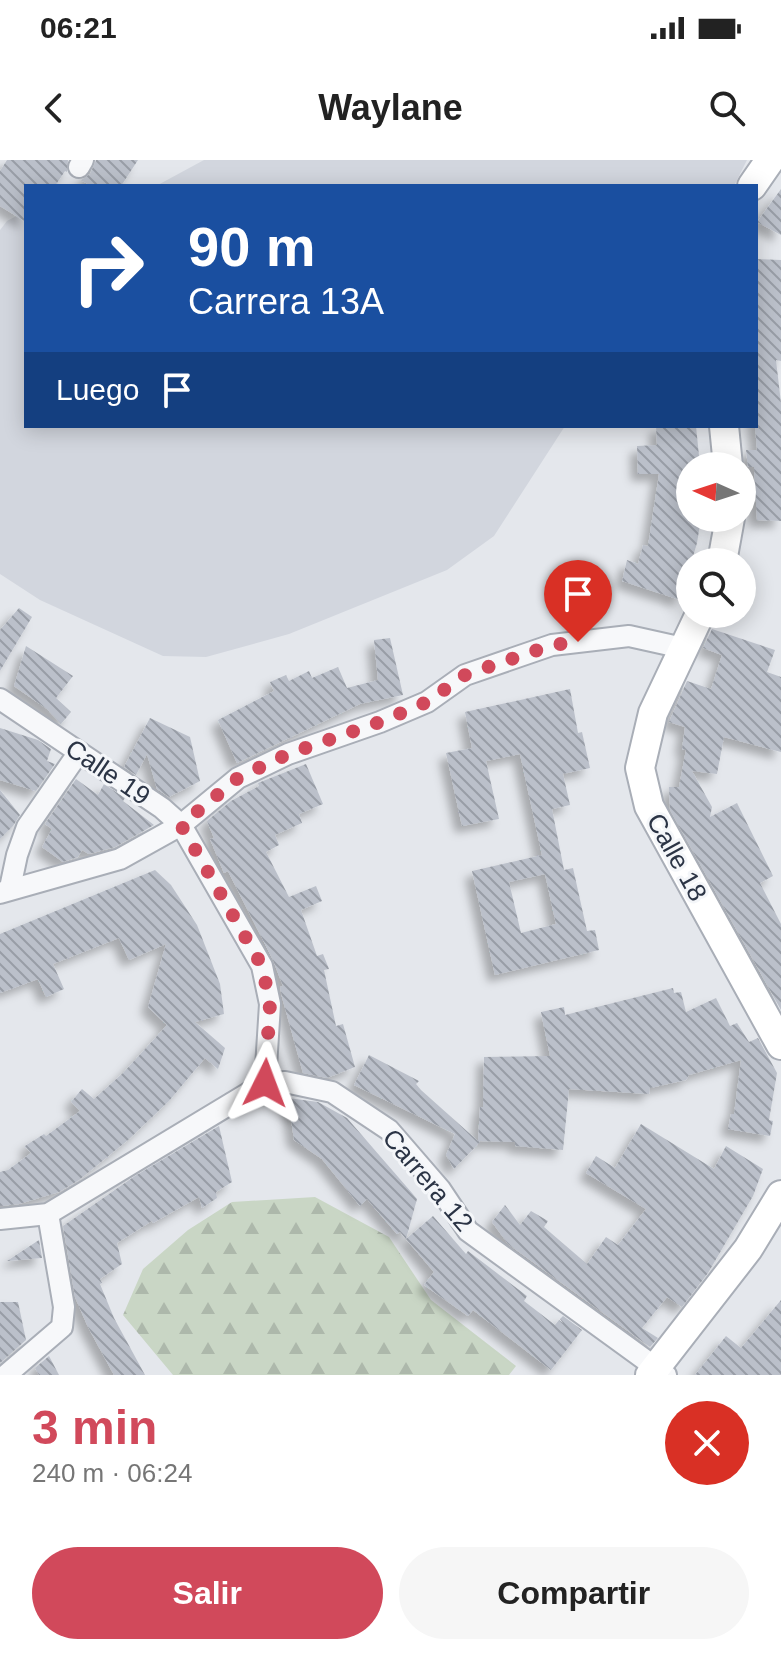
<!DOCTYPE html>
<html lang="es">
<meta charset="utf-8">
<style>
:root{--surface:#fff;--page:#f6f6f6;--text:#222;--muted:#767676;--accent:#d1495b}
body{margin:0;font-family:Helvetica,sans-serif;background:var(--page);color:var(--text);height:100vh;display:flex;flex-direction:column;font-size:30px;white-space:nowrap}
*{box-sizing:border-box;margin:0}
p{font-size:26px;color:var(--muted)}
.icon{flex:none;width:44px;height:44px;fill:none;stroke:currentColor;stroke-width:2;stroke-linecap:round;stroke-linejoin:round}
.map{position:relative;height:1215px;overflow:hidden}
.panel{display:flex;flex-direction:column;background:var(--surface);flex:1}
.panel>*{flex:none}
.guide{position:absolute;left:24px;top:24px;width:734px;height:244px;border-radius:0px;box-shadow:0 4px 20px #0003;background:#1a4fa0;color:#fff;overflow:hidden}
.needle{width:52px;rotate:273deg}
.fabs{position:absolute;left:676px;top:292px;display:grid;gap:16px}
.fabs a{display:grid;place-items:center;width:80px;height:80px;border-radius:50%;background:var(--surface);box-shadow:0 4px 20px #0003;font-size:40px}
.pin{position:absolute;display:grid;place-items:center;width:68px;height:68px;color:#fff;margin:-82px -34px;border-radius:50% 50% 50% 0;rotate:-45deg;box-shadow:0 0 8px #0007}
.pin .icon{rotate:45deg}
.me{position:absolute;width:88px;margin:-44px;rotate:3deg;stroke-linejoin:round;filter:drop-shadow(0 0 6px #0008)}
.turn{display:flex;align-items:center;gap:28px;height:168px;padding:0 32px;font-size:36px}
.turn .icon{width:104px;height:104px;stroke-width:2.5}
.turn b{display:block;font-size:56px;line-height:68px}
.then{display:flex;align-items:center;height:76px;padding:0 32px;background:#0003;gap:16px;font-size:30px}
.round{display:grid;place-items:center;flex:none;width:84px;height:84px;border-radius:42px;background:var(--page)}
.headline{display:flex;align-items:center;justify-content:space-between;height:136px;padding:0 32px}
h1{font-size:48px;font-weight:800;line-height:60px;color:var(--accent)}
.button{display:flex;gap:16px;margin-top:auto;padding:16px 32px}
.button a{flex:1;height:92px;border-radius:48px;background:var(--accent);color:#fff;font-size:32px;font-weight:800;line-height:92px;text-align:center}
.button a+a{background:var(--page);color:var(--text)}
.status{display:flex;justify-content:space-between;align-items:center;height:56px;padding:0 40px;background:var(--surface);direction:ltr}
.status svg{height:22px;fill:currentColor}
header{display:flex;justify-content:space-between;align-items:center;height:104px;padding:0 32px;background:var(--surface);font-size:36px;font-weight:800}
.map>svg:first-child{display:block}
.built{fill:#d2d6de}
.forest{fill:url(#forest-firs)}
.building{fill:url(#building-back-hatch);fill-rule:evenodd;filter:url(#shadow)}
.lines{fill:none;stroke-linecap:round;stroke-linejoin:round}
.street-casing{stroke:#a9aeb7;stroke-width:24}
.secondary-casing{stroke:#a9aeb7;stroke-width:32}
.street{stroke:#f7f8fa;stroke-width:20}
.secondary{stroke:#fff;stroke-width:28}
.route{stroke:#d1495b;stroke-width:14;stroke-dasharray:0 25.2}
.labels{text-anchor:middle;stroke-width:6;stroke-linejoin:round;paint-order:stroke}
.street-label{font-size:26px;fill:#2b3445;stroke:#f4f6f9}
</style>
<div class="status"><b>06:21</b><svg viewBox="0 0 49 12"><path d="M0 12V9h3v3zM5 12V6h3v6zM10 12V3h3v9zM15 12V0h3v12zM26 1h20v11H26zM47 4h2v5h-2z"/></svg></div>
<header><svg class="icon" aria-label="back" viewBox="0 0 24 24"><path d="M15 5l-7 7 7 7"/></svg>Waylane<svg class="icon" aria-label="search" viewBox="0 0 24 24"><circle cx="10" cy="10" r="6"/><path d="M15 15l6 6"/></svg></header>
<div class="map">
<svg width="781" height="1215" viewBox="0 0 781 1215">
<defs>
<pattern id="forest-firs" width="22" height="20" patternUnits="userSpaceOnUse" patternTransform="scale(2)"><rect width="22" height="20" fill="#c9d6c5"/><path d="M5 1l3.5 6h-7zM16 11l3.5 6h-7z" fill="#adb8ab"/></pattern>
<pattern id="building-back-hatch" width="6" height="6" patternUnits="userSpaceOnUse" patternTransform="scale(2)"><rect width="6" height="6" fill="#bbc0ca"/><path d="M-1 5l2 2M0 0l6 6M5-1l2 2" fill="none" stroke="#989da6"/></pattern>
<filter id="shadow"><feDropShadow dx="-7" dy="7" stdDeviation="4" flood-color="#0004"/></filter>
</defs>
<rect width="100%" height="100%" fill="#e4e7ec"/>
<g class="built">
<path d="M204 0H747L734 26H156Z"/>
<path d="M26 51V266H565L494 376 447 410 289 474 206 497 163 496 40 440 0 414V70L7 61Z"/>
</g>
<path class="forest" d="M315 1037 389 1077 431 1140 516 1206 509 1215H173L123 1155 143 1109 188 1070 232 1042Z"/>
<g class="building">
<path d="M7 0H68L67 12 65 11 55 26H26V62L0 46V11Z"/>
<path d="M96 0H138L121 26H91L81 20 90 14Z"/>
<path d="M781 29V75L757 62Z"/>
<path d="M756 99 781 100V201L776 200 781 243V361L757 360 754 307H748L746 290H757L755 266Z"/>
<path d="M656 266H696L700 306H690V358H701L697 383 680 440 622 421 627 400 638 404 643 385 648 386 659 314H638L637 286 657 285Z"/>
<path d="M19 448 32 457 0 511V470Z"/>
<path d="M712 469 775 490 767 512 781 517V592L724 577 717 614 692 611 712 647 710 657 737 643 773 716 760 723 781 764V850L670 650 669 627H679L686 590 682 589 685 567 669 562 687 521 711 529 722 495 703 488Z"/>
<path d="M390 478 403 535 360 544 237 603 218 560 274 531 270 522 286 515 289 521 309 511 312 518 338 507 347 528 378 520 374 480Z"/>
<path d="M26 486 73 516 56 538 71 552 61 564 47 549 14 526Z"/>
<path d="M570 529 578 573 582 572 590 608 563 614 570 645 552 649 564 710 573 708 587 771 595 770 599 790 495 815 472 711 542 695 520 594 486 601 499 659 462 666 446 593 472 588 465 552ZM545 714 556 764 521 773 509 722Z"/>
<path d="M150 558 190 577 200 621 169 637 157 629 147 594 136 615 124 607Z"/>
<path d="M0 568 38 580 51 589 47 601 55 604 36 631 0 620Z"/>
<path d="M306 604 323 644 299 654 302 663 275 675 279 685 266 692 289 737 316 726 322 741 301 750 317 796 323 794 329 809 324 810 336 866 343 864 355 907 327 918 303 913 282 837 280 827 283 826 273 800 228 711 224 713 210 679 214 678 207 661 231 641 259 626 258 623Z"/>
<path d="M76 619 98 635 104 624 125 638 123 641 154 665 115 687 89 694 82 690 78 697 63 702 42 687 52 669 45 664Z"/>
<path d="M0 630 20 655 13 666 0 679Z"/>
<path d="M155 710 171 725 197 765 220 824 224 854 195 862 225 888 218 909 205 898 169 941 128 980 79 1020 59 1032 19 1044 0 1046V1012L8 1010 31 993 25 986 44 974 46 976 80 951 71 942 82 929 94 939 123 913 167 865 148 847 166 784 129 800 119 778 53 804 64 829 46 837 38 819 0 833V774Z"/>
<path d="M673 828 674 833 681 832 686 852 716 838 730 866 737 863 749 882 758 878 777 913 769 960 773 961 770 976 728 969 731 954H734L741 900 689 915 686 920 650 928 649 934 569 929 563 990 515 986V982L478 981 480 982 454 1009 446 995 455 974 354 925 369 895 419 921 416 924 421 930 478 981 480 947H483L484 897 550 896 541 852 564 847 565 855Z"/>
<path d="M288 938 318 942 347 958 412 1033 417 1039 406 1079 433 1056 466 1094 468 1091 527 1136 524 1141 555 1165 559 1160 563 1163 560 1159 563 1156 582 1170 551 1210 473 1150 468 1156 424 1125 434 1112 400 1072 397 1074 367 1039 360 1046 322 999 294 980Z"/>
<path d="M641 964 714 1009 726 986 763 1009 753 1036 708 1113 682 1147 667 1137 642 1168 658 1178 650 1187 508 1084 492 1062 505 1045 520 1065 531 1051 548 1061 544 1067 587 1104 606 1077 618 1085 646 1049 586 1013 596 996 615 1008Z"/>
<path d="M219 966 232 1022 216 1032 217 1038 202 1048 199 1037 153 1063 152 1061 117 1083 122 1104 100 1119 102 1123 100 1124 114 1158 145 1215H114L88 1167 75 1137 63 1066 135 1016Z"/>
<path d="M39 1080 42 1098 7 1101Z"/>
<path d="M781 1140V1215H695L726 1176 741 1188Z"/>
<path d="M0 1142H18L26 1180 0 1203Z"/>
<path d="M49 1196 59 1215H39L35 1208Z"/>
</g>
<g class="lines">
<g class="street-casing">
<g id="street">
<path d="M79 7 83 0"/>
<path d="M0 539 162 648 181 665 262 806 270 844 265 923"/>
<path d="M10 728 17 695 27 667 79 592"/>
<path d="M0 733 120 699 181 665 238 618 288 594 380 562 427 542 465 515 552 485 629 476 683 488"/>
<path d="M0 1059 48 1054 265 923 285 922 332 932 389 970 440 1029 468 1071 666 1215"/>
<path d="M6 1215 62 1167 64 1147 48 1054"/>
</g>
</g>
<g class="secondary-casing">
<g id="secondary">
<path d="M752 26 770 0"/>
<path d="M724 266 728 306"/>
<path d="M722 402 730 358"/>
<path d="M700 454 653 553 640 608 649 646 781 885"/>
<path d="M650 1215 748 1089 781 1035"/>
</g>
</g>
<use href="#street" class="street"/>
<use href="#secondary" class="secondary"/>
</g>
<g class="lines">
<path class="route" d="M265 923 270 844 262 806 181 665 238 618 288 594 380 562 427 542 465 515 552 485 578 482"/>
</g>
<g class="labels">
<g class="street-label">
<text transform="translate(108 612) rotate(34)" y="9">Calle 19</text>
<text transform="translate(677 697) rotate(61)" y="9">Calle 18</text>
<text transform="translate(428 1020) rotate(50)" y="9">Carrera 12</text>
</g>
</g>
</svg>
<div class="fabs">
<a><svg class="needle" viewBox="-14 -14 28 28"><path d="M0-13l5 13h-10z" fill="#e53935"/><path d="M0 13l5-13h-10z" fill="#767676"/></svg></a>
<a><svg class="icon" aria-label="search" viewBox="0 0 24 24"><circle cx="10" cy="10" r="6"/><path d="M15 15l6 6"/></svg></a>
</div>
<div class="pin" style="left:578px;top:482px;background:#d93025"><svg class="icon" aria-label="arrive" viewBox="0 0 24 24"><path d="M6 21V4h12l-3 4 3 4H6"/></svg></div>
<svg class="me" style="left:265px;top:923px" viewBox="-20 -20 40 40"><path d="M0-17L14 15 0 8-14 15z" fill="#d1495b" stroke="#fff" stroke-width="4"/></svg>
<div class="guide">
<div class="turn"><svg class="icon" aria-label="right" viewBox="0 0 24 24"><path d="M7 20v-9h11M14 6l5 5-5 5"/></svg><div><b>90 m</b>Carrera 13A</div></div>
<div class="then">Luego<svg class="icon" aria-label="arrive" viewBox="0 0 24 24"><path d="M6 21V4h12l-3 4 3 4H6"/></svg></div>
</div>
</div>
<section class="panel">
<div class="headline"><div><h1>3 min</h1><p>240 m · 06:24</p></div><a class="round" style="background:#d93025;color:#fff"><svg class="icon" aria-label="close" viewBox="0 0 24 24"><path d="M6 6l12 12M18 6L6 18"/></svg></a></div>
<div class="button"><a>Salir</a><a>Compartir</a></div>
</section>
